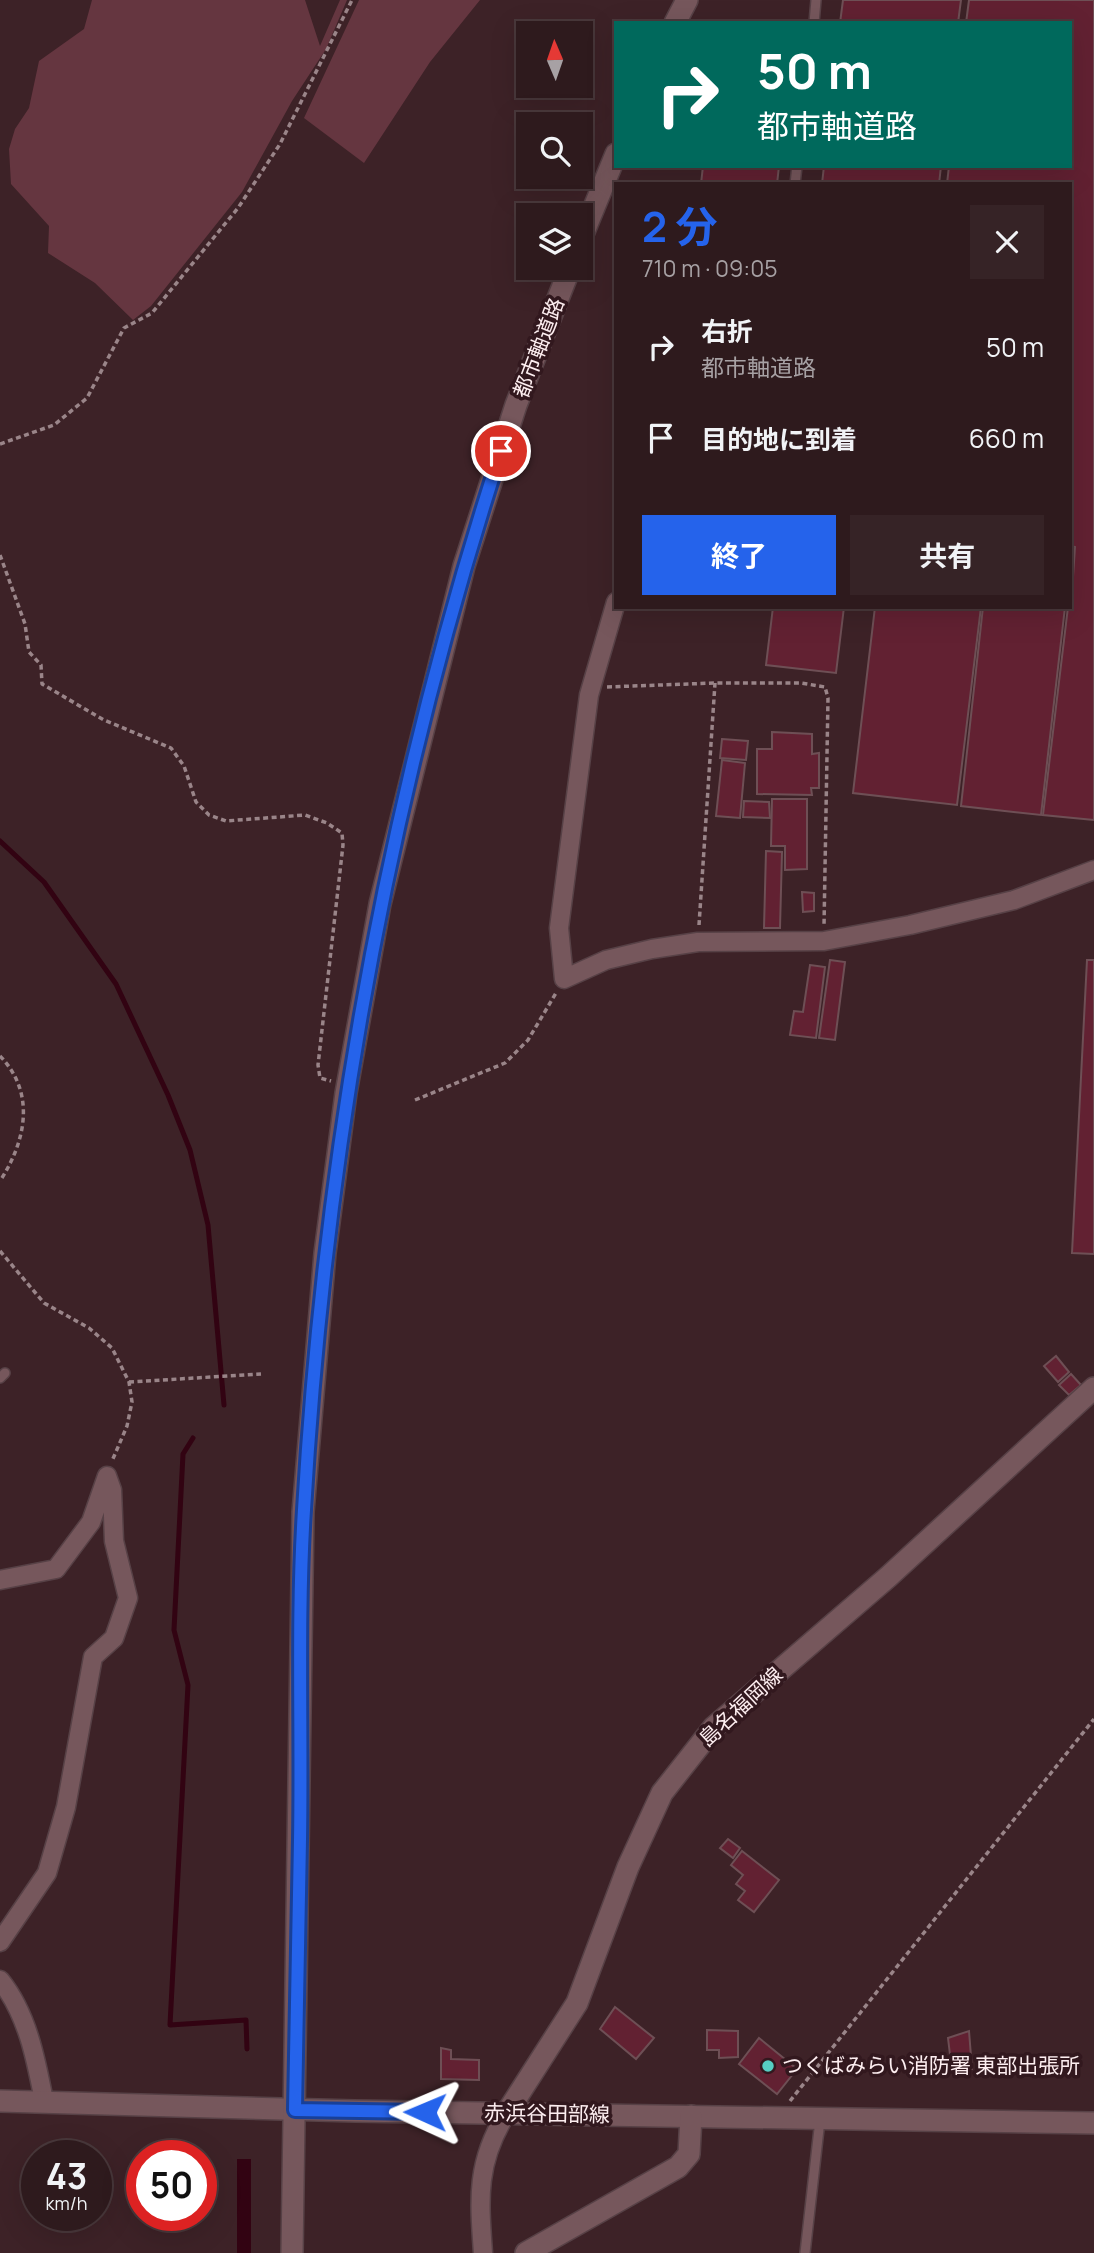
<!DOCTYPE html>
<html lang="ja">
<meta charset="utf-8">
<style>
:root{--surface:#2e1a1d;--page:#362326;--text:#f1f3f6;--muted:#a7a1a4;--line:#49383b;--accent:#2563eb}
body{margin:0;font-family:Manrope,"Noto Sans JP",sans-serif;background:var(--page);color:var(--text);height:100vh;display:flex;flex-direction:column;font-size:26px;white-space:nowrap}
*{box-sizing:border-box;margin:0}
p{font-size:23px;color:var(--muted)}
.icon{flex:none;width:38px;height:38px;fill:none;stroke:currentColor;stroke-width:2;stroke-linecap:round;stroke-linejoin:round}
.map{position:relative;flex:1;overflow:hidden}
.sheet{position:absolute;left:614px;top:182px;width:458px;height:427px;display:flex;flex-direction:column;background:var(--surface);border-radius:0px;box-shadow:0 7px 28px #0002,0 0 0 2px var(--line)}
.sheet>*{flex:none}
.hud{position:absolute;left:614px;top:21px;width:458px;height:147px;border-radius:0px;box-shadow:0 7px 28px #0002,0 0 0 2px var(--line);background:#00695c;color:#fff;overflow:hidden}
.needle{width:46px;rotate:358deg}
.fabs{position:absolute;left:516px;top:21px;display:grid;gap:14px}
.fabs a{display:grid;place-items:center;width:77px;height:77px;border-radius:0px;background:var(--surface);box-shadow:0 7px 28px #0002,0 0 0 2px var(--line);font-size:35px}
.speed{position:absolute;left:21px;top:2140px;display:flex;gap:14px;font-size:35px;font-weight:700;text-align:center}
.speed>*{display:grid;place-content:center;width:91px;height:91px;border-radius:50%;background:var(--surface);box-shadow:0 7px 28px #0002,0 0 0 2px var(--line);line-height:1}
.speed small{font-size:18px;font-weight:400}
.speed .limit{border:10px solid #d22;background:#fff;color:#111}
.pin{position:absolute;display:grid;place-items:center;width:60px;height:60px;color:#fff;margin:-30px;border:4px solid #fff;border-radius:50%;box-shadow:0 2px 7px #0007}
.me{position:absolute;width:77px;margin:-38px;rotate:271deg;stroke-linejoin:round;filter:drop-shadow(0 0 5px #0008)}
.turn{display:flex;align-items:center;gap:24px;height:147px;padding:0 28px;font-size:32px}
.turn .icon{width:91px;height:91px;stroke-width:2.5}
.turn b{display:block;font-size:49px;line-height:60px}
.round{display:grid;place-items:center;flex:none;width:74px;height:74px;border-radius:0px;background:var(--page)}
.head{display:flex;align-items:center;justify-content:space-between;height:119px;padding:0 28px}
h1{font-size:42px;font-weight:700;line-height:52px;color:var(--accent)}
.action{display:flex;gap:14px;margin-top:auto;padding:14px 28px}
.action a{flex:1;height:80px;border-radius:0px;background:var(--accent);color:#fff;font-size:28px;font-weight:700;line-height:80px;text-align:center}
.action a+a{background:var(--page);color:var(--text)}
ul{padding:0;list-style:none}
li{display:flex;align-items:center;gap:21px;height:91px;padding:0 28px}
li div{flex:1}
li b{display:block;font-size:26px}
li em{font-style:normal}
.map>svg:first-child{display:block}
.green{fill:#653640}
.water{fill:#320312}
.lines{fill:none;stroke-linecap:round;stroke-linejoin:round}
.stream{stroke:#320312;stroke-width:5}
.building{fill:#622132;stroke:#6e4f55;stroke-width:2}
.lane-casing{stroke:#574146;stroke-width:12}
.street-casing{stroke:#574146;stroke-width:21}
.secondary-casing{stroke:#574146;stroke-width:24}
.path{stroke:#9a8589;stroke-width:3.5;stroke-dasharray:5 3.5;stroke-linecap:butt}
.lane{stroke:#76575c;stroke-width:9}
.street{stroke:#76575c;stroke-width:18}
.secondary{stroke:#76575c;stroke-width:21}
.route-casing{stroke:#184099;stroke-width:18}
.route{stroke:#2563eb;stroke-width:12}
.poi-dot{fill:#56cec3;stroke:#32181e;stroke-width:2.5}
.labels{text-anchor:middle;stroke-width:7;stroke-linejoin:round;paint-order:stroke}
.street-label{font-size:21px;fill:#fdeef0;stroke:#32181e}
.poi-label{font-size:21px;fill:#fdeef0;stroke:#32181e;text-anchor:start}
</style>
<div class="map">
<svg width="1094" height="2253" viewBox="0 0 1094 2253">
<rect width="100%" height="100%" fill="#3d2227"/>
<g class="green">
<path d="M92 0H305L320 46 340 0H347L326 49 292 101 242 192 151 306 133 320 95 283 48 253 49 226 11 184 9 149 15 129 29 108 39 61 84 29Z"/>
<path d="M359 0H480L430 62 364 163 304 118Z"/>
</g>
<rect class="water" x="237" y="2159" width="14" height="94"/>
<g class="lines">
<g class="stream">
<path d="M0 841 44 882 116 984 168 1095 190 1150 208 1225 224 1405"/>
<path d="M193 1438 183 1454 174 1630 188 1685 170 2025 246 2020 247 2049"/>
</g>
</g>
<g class="building">
<path d="M843 0H961L958 23H840Z"/>
<path d="M969 0H1094V820L1043 815 1068 607H1071L1075 547 1071 546V184H947L949 166H1071V23H966Z"/>
<path d="M703 166H779L777 184H701Z"/>
<path d="M824 166H941L939 184H822Z"/>
<path d="M773 607H844L836 673 766 665Z"/>
<path d="M875 607H981L957 805 853 793Z"/>
<path d="M983 607H1065L1041 815 961 806Z"/>
<path d="M772 732 812 734V754L819 753V788H811L812 795 757 794V749H772Z"/>
<path d="M722 739 748 741 746 760 720 758Z"/>
<path d="M722 760 745 763 740 818 716 816Z"/>
<path d="M772 799H807V869L785 870V846H771Z"/>
<path d="M744 801 769 802 770 818 743 817Z"/>
<path d="M766 851 782 852 780 928H764Z"/>
<path d="M802 892 814 893V911L803 912Z"/>
<path d="M830 960 845 962 835 1040 819 1038Z"/>
<path d="M1087 960H1094V1254L1072 1253Z"/>
<path d="M810 965 825 967 816 1038 790 1035 794 1011 803 1012Z"/>
<path d="M1056 1356 1069 1372 1058 1382 1044 1366Z"/>
<path d="M1071 1374 1081 1385 1069 1395 1059 1385Z"/>
<path d="M728 1839 740 1848 733 1858 720 1848Z"/>
<path d="M742 1851 779 1880 754 1912 738 1900 745 1891 736 1884 743 1875 731 1865Z"/>
<path d="M615 2007 654 2038 636 2059 600 2029Z"/>
<path d="M707 2030 738 2031V2057L719 2058V2050H707Z"/>
<path d="M969 2031 972 2069 957 2071 956 2063H951L948 2038Z"/>
<path d="M759 2038 797 2069 777 2094 739 2064Z"/>
<path d="M441 2048 451 2050V2059L479 2060V2080L441 2079Z"/>
</g>
<g class="lines">
<g class="lane-casing">
<g id="lane">
<path d="M814 23 816 0"/>
<path d="M795 184 797 166"/>
<path d="M0 1378 5 1373"/>
<path d="M805 2253 820 2120"/>
</g>
</g>
<g class="street-casing">
<g id="street">
<path d="M616 602 589 695 559 928 564 979 606 960 652 949 698 942 824 941 910 925 1014 900 1094 870"/>
<path d="M0 1580 56 1569 91 1522 107 1476 112 1490 114 1541 128 1598 114 1638 93 1657 66 1807 47 1873 0 1942"/>
<path d="M0 1980C27 2013 36 2059 44 2101"/>
<path d="M483 2253C479 2198 476 2163 506 2114"/>
</g>
</g>
<g class="secondary-casing">
<g id="secondary">
<path d="M675 23 687 0"/>
<path d="M581 239 616 154"/>
<path d="M0 2101 355 2111 1094 2123"/>
<path d="M506 2114 577 2003 628 1867 662 1793 714 1727 888 1577 1094 1388"/>
<path d="M292 2253 303 1512 325 1253 346 1093 380 904 464 566 516 405 570 268"/>
<path d="M526 2253 678 2167 689 2154 691 2116"/>
</g>
</g>
<g class="path">
<path d="M0 444 54 425 87 398 124 328 152 313 238 208 280 144 352 0"/>
<path d="M0 555 25 624 29 652 41 665 42 684 104 720 171 748 184 766 196 802 209 815 226 821 305 815 327 823 342 833 343 845 318 1065 320 1078 331 1081"/>
<path d="M607 687 715 683H801L825 687 828 698 824 926"/>
<path d="M699 925 715 683"/>
<path d="M0 1056C36 1093 26 1141 0 1181"/>
<path d="M415 1100 505 1063 528 1040 556 993"/>
<path d="M0 1251 44 1303 89 1328 112 1348 129 1382 132 1402 127 1426 112 1461"/>
<path d="M129 1382 261 1374"/>
<path d="M790 2101 1094 1719"/>
</g>
<use href="#lane" class="lane"/>
<use href="#street" class="street"/>
<use href="#secondary" class="secondary"/>
</g>
<g class="lines">
<g class="route-casing">
<path id="route" d="M425 2112 295 2110C296 2020 299 1930 300 1840 302 1730 297 1620 304 1510 325 1150 389 794 501 451"/>
</g>
<use href="#route" class="route"/>
</g>
<circle class="poi-dot" cx="768" cy="2066" r="7"/>
<g class="labels">
<g class="street-label">
<text transform="translate(539 348) rotate(-69)" y="7">都市軸道路</text>
<text transform="translate(741 1707) rotate(-43)" y="7">島名福岡線</text>
<text transform="translate(547 2114) rotate(1)" y="7">赤浜谷田部線</text>
</g>
<g class="poi-label">
<text x="782" y="2073">つくばみらい消防署 東部出張所</text>
</g>
</g>
</svg>
<div class="fabs">
<a><svg class="needle" viewBox="-14 -14 28 28"><path d="M0-13l5 13h-10z" fill="#e53935"/><path d="M0 13l5-13h-10z" fill="#a7a1a4"/></svg></a>
<a><svg class="icon" aria-label="search" viewBox="0 0 24 24"><circle cx="10" cy="10" r="6"/><path d="M15 15l6 6"/></svg></a>
<a><svg class="icon" aria-label="layers" viewBox="0 0 24 24"><path d="M12 4l9 5-9 5-9-5zM3 14l9 5 9-5"/></svg></a>
</div>
<div class="speed"><div>43<small>km/h</small></div><div class="limit">50</div></div>
<div class="pin" style="left:501px;top:451px;background:#d93025"><svg class="icon" aria-label="arrive" viewBox="0 0 24 24"><path d="M6 21V4h12l-3 4 3 4H6"/></svg></div>
<svg class="me" style="left:425px;top:2112px" viewBox="-20 -20 40 40"><path d="M0-17L14 15 0 8-14 15z" fill="#2563eb" stroke="#fff" stroke-width="4"/></svg>
<div class="hud">
<div class="turn"><svg class="icon" aria-label="right" viewBox="0 0 24 24"><path d="M7 20v-9h11M14 6l5 5-5 5"/></svg><div><b>50 m</b>都市軸道路</div></div>
</div>
<section class="sheet">
<div class="head"><div><h1>2 分</h1><p>710 m · 09:05</p></div><a class="round"><svg class="icon" aria-label="close" viewBox="0 0 24 24"><path d="M6 6l12 12M18 6L6 18"/></svg></a></div>
<ul>
<li><svg class="icon" aria-label="right" viewBox="0 0 24 24"><path d="M7 20v-9h11M14 6l5 5-5 5"/></svg><div><b>右折</b><p>都市軸道路</p></div><em>50 m</em></li>
<li><svg class="icon" aria-label="arrive" viewBox="0 0 24 24"><path d="M6 21V4h12l-3 4 3 4H6"/></svg><div><b>目的地に到着</b></div><em>660 m</em></li>
</ul>
<div class="action"><a>終了</a><a>共有</a></div>
</section>
</div>
